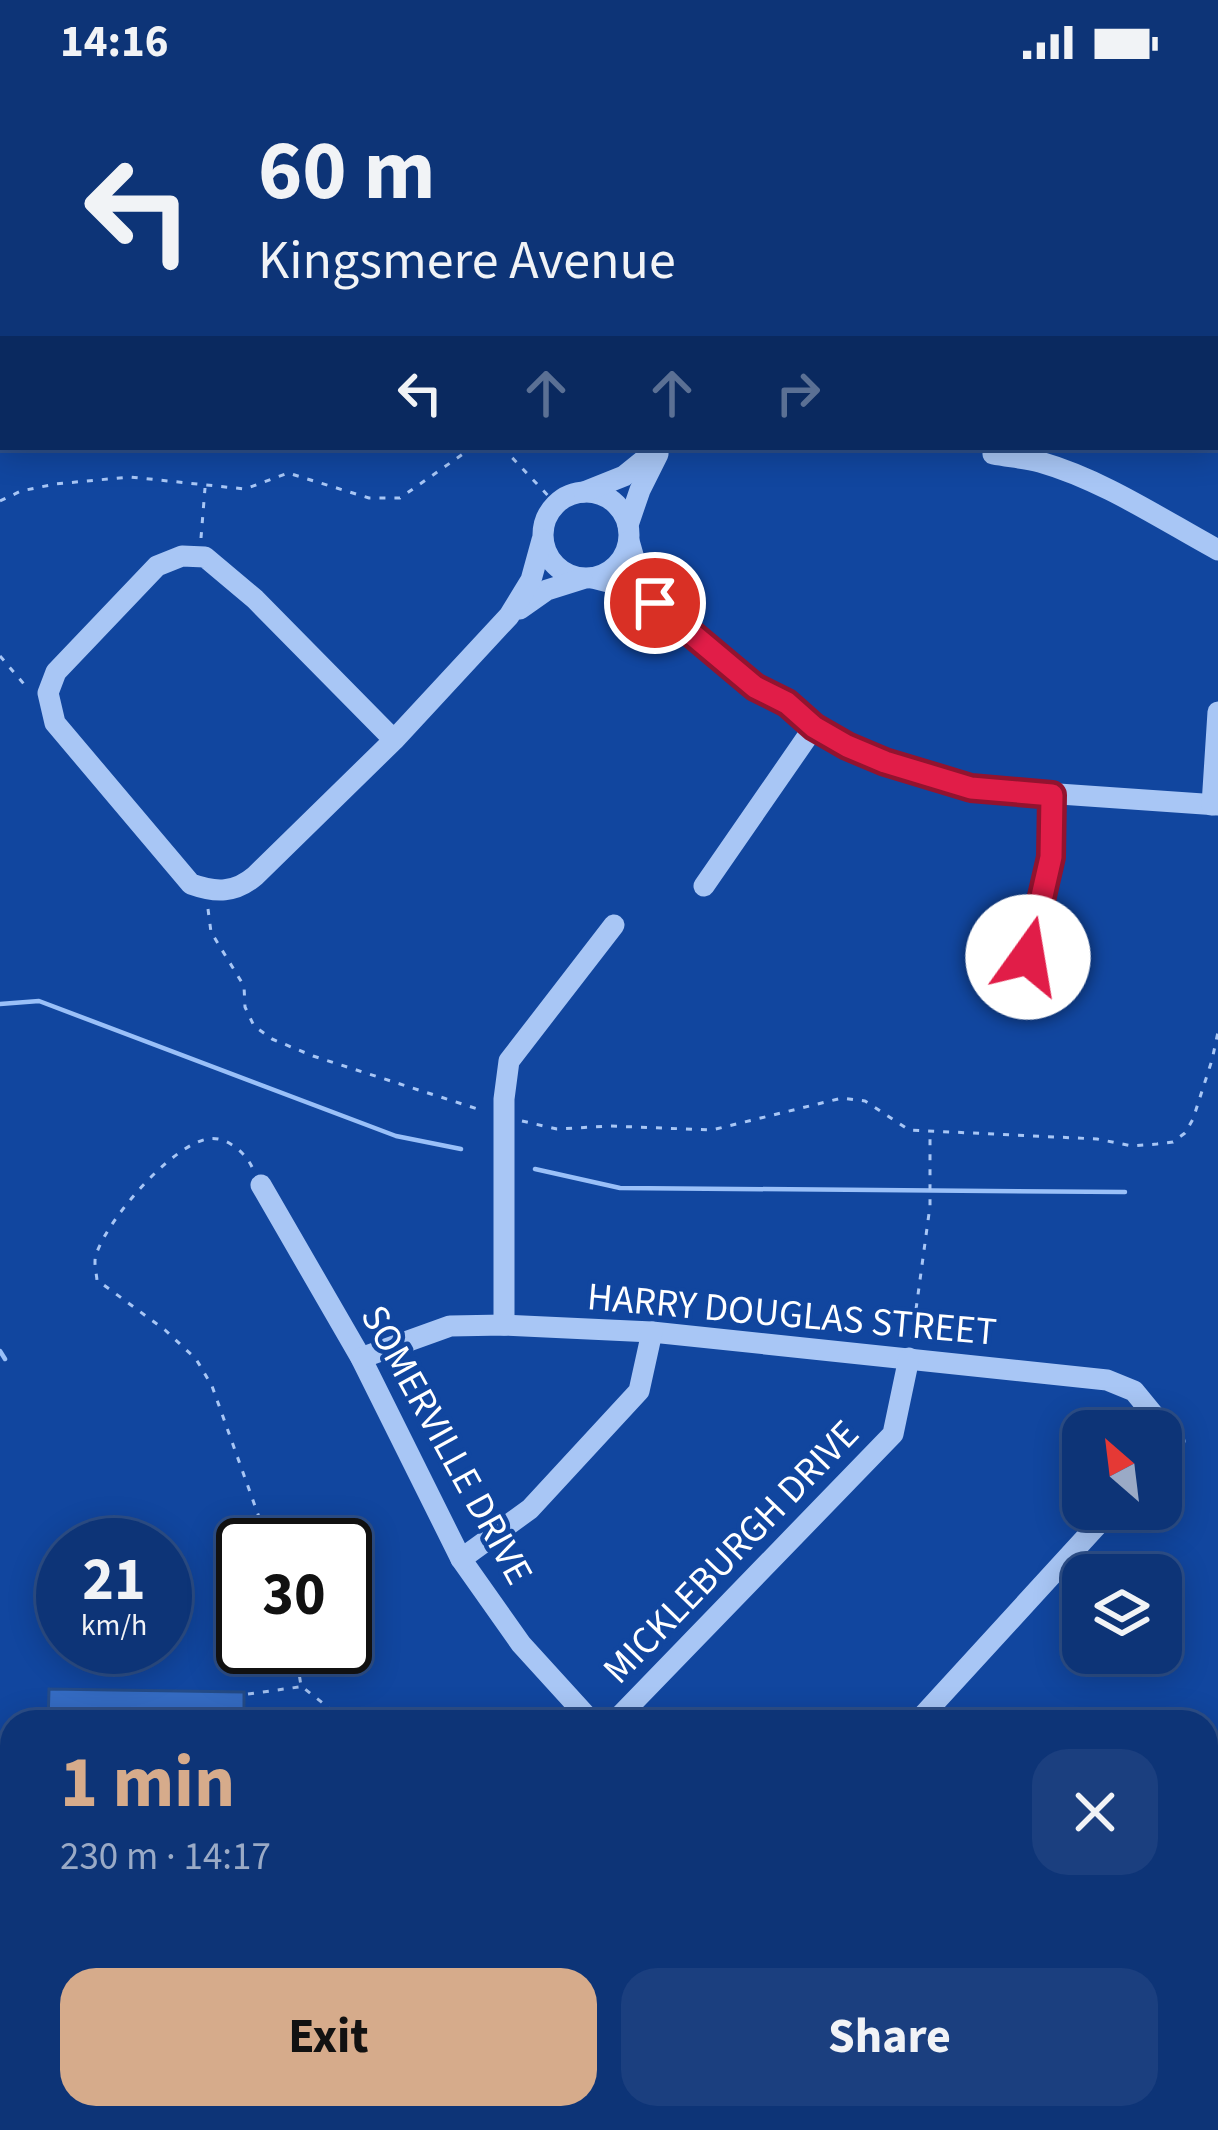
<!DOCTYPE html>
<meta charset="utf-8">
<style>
:root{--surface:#0d3477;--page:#1b3f7f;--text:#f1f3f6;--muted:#9aaac6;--line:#2d4f89;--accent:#d6ab8b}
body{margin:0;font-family:"Source Sans 3",sans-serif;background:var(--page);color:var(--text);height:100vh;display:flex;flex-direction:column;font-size:45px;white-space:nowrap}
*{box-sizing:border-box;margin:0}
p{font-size:39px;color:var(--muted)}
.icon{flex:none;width:66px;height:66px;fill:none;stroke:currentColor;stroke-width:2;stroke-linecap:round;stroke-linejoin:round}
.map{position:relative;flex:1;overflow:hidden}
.panel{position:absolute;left:0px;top:1626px;width:1218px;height:420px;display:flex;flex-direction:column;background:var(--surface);border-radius:36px 36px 0 0;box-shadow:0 6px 30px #0003,0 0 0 3px var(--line)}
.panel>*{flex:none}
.hud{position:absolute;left:0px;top:0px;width:1218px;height:366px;box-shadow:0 6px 30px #0003,0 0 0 3px var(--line);background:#0d3477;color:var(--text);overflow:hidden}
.needle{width:78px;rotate:332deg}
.buttons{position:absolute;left:1062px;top:1326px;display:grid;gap:24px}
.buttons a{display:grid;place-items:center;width:120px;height:120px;border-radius:24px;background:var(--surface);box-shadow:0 6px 30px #0003,0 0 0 3px var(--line);font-size:60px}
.speed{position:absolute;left:36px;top:1434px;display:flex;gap:24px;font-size:60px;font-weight:700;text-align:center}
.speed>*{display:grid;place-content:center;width:156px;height:156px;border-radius:50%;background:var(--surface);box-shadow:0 6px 30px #0003,0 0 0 3px var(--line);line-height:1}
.speed small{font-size:30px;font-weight:400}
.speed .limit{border:6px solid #111;border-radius:18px;background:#fff;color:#111}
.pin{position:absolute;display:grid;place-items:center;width:102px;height:102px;color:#fff;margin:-51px;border:6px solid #fff;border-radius:50%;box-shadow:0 3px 12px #0007}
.me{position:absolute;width:132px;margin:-66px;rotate:13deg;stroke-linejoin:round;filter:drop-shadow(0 0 9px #0008)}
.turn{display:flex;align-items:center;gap:42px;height:252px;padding:0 60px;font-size:54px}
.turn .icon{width:156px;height:156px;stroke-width:2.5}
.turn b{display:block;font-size:84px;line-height:102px}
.lanes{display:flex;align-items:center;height:114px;padding:0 60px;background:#0003;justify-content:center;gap:60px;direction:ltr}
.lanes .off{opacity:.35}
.round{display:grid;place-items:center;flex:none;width:126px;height:126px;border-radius:36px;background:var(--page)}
.summary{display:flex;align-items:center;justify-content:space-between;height:204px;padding:0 60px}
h1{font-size:72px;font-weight:700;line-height:90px;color:var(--accent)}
.cta{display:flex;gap:24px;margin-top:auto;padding:24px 60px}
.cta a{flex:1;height:138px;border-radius:36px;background:var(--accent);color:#111;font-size:48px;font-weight:700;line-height:138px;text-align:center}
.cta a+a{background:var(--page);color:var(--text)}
.status{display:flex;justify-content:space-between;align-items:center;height:84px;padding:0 60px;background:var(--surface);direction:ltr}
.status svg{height:33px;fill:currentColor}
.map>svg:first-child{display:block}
.pitch{fill:#235fbe}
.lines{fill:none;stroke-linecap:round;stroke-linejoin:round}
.stream{stroke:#9ac0f8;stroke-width:4.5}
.path{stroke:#a8c6f5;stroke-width:3;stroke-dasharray:6 9;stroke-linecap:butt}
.minor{stroke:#a8c6f5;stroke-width:21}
.wall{fill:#2e5da9}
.shaded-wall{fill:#254c89}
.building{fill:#356cc4;stroke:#254c89;stroke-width:3}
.route-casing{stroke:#92132f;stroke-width:30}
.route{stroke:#e11d48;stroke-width:21}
.labels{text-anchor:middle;stroke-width:9;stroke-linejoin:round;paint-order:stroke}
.street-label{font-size:39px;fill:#fff;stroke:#11469f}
</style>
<div class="status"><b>14:16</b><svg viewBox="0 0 49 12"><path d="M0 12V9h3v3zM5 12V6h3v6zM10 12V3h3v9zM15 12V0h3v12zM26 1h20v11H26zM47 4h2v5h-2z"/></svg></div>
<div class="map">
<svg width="1218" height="2046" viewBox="0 0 1218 2046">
<rect width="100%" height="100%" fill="#11469f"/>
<path class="pitch" d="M0 0H825L821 3H3V11L0 8Z"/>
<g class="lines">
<g class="stream">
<path d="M0 920 39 917 396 1052 461 1065"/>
<path d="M535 1085 620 1104 1125 1108"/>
<path d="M0 1267 5 1275"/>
</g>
<g class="path">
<path d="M1090 0 1093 3"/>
<path d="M802 3 805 0"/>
<path d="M1215 128 1218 132"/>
<path d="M502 363 556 420"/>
<path d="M0 417 21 407 55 400 130 393 245 405 288 389 369 414H400L473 363"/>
<path d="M201 454 205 404"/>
<path d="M0 572 29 606"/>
<path d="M208 825 211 848 244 902 245 923 254 942 272 955 313 972 484 1027"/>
<path d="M522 1037 557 1045 610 1042 712 1046 842 1014 865 1017 909 1046 1097 1055 1132 1062 1157 1060 1173 1058 1185 1049 1193 1035 1212 976 1218 948"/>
<path d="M252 1083C245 1068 225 1051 207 1055 170 1063 110 1133 97 1168 93 1177 96 1186 97 1196L165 1246 196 1275 212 1302 269 1461"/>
<path d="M912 1255 930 1122V1050"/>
<path d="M295 1563 301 1602 347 1638"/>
<path d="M248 1610 299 1603"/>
</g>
<g class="minor">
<path d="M24 0 27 3"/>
<path d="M479 3 482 0"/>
<path d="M1030 3 1033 0"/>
<path d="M993 370C1009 373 1025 374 1040 378 1103 396 1161 435 1218 466"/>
<circle cx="586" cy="451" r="43"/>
<path d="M584 408 624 392 660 363"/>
<path d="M628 441 640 406 658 370"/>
<path d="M629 457 637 485 655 519"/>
<path d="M593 494 628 503 655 519 755 603 787 619 814 643 885 678 972 704 1218 721"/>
<path d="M520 525 547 506 582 495"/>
<path d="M394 656 255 515 205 473 182 472 157 482 56 588 48 609 55 639 191 800C216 809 235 809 255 792L394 656 509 532 531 496 542 456"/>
<path d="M1212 721 1218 628"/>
<path d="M704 802 814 643"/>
<path d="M1004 908 1028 873 1051 773V711"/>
<path d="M261 1101 361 1274 461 1475 521 1560 592 1638"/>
<path d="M504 1241V1015L509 977 614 841"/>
<path d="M361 1274 450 1242 504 1241 652 1248 1107 1296 1134 1307 1175 1357 1161 1372"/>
<path d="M461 1475 530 1425 639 1307 652 1248"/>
<path d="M614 1638 893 1350 909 1274"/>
<path d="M917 1638 1112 1425"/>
<path d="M0 1920 12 1915"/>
<path d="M1206 1988 1218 2000"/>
<path d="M1216 2046 1218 2044"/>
</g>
</g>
<path class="wall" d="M325 2034H563V2044L558 2046H331Z"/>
<path class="shaded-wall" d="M533 2034H563V2044L558 2046H506Z"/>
<g class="building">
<path d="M49 1605 244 1608V1638H48Z"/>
<path d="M0 2026 24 2046H0Z"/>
<path d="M35 2034H64L65 2036 68 2034H80L92 2046H24Z"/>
<path d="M335 2034H533L506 2046H337L331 2036Z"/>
</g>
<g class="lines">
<g class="route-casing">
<path id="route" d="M655 519 755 603 787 619 814 643 847 662 885 678 971 704 1052 711 1051 773 1028 873"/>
</g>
<use href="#route" class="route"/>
</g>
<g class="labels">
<g class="street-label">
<text transform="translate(792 1229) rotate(5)" y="14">HARRY DOUGLAS STREET</text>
<text transform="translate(448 1360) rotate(61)" y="14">SOMERVILLE DRIVE</text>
<text transform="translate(730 1467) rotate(-46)" y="14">MICKLEBURGH DRIVE</text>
</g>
</g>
</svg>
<div class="buttons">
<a><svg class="needle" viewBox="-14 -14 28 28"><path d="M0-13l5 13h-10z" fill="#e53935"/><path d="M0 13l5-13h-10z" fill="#9aaac6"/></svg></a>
<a><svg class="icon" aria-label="layers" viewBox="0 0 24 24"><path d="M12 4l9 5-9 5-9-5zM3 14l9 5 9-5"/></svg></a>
</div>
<div class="speed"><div>21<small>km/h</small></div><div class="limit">30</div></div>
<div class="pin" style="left:655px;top:519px;background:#d93025"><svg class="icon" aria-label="arrive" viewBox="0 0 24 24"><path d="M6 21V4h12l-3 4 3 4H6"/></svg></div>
<svg class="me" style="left:1028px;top:873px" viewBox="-20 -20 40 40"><circle r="19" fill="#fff"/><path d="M0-13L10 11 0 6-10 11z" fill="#e11d48"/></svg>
<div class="hud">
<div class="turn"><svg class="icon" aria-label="left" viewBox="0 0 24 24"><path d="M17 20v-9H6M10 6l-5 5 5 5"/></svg><div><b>60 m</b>Kingsmere Avenue</div></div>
<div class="lanes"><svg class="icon" aria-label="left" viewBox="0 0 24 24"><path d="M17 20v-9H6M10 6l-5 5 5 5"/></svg><svg class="icon off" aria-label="ahead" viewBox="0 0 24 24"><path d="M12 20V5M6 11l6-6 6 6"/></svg><svg class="icon off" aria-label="ahead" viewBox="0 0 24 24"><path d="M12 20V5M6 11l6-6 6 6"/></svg><svg class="icon off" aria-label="right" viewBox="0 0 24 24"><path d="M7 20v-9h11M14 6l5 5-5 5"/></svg></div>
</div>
<section class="panel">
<div class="summary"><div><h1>1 min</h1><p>230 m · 14:17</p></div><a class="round"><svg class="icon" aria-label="close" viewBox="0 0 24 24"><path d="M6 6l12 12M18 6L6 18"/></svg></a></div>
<div class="cta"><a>Exit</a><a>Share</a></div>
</section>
</div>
